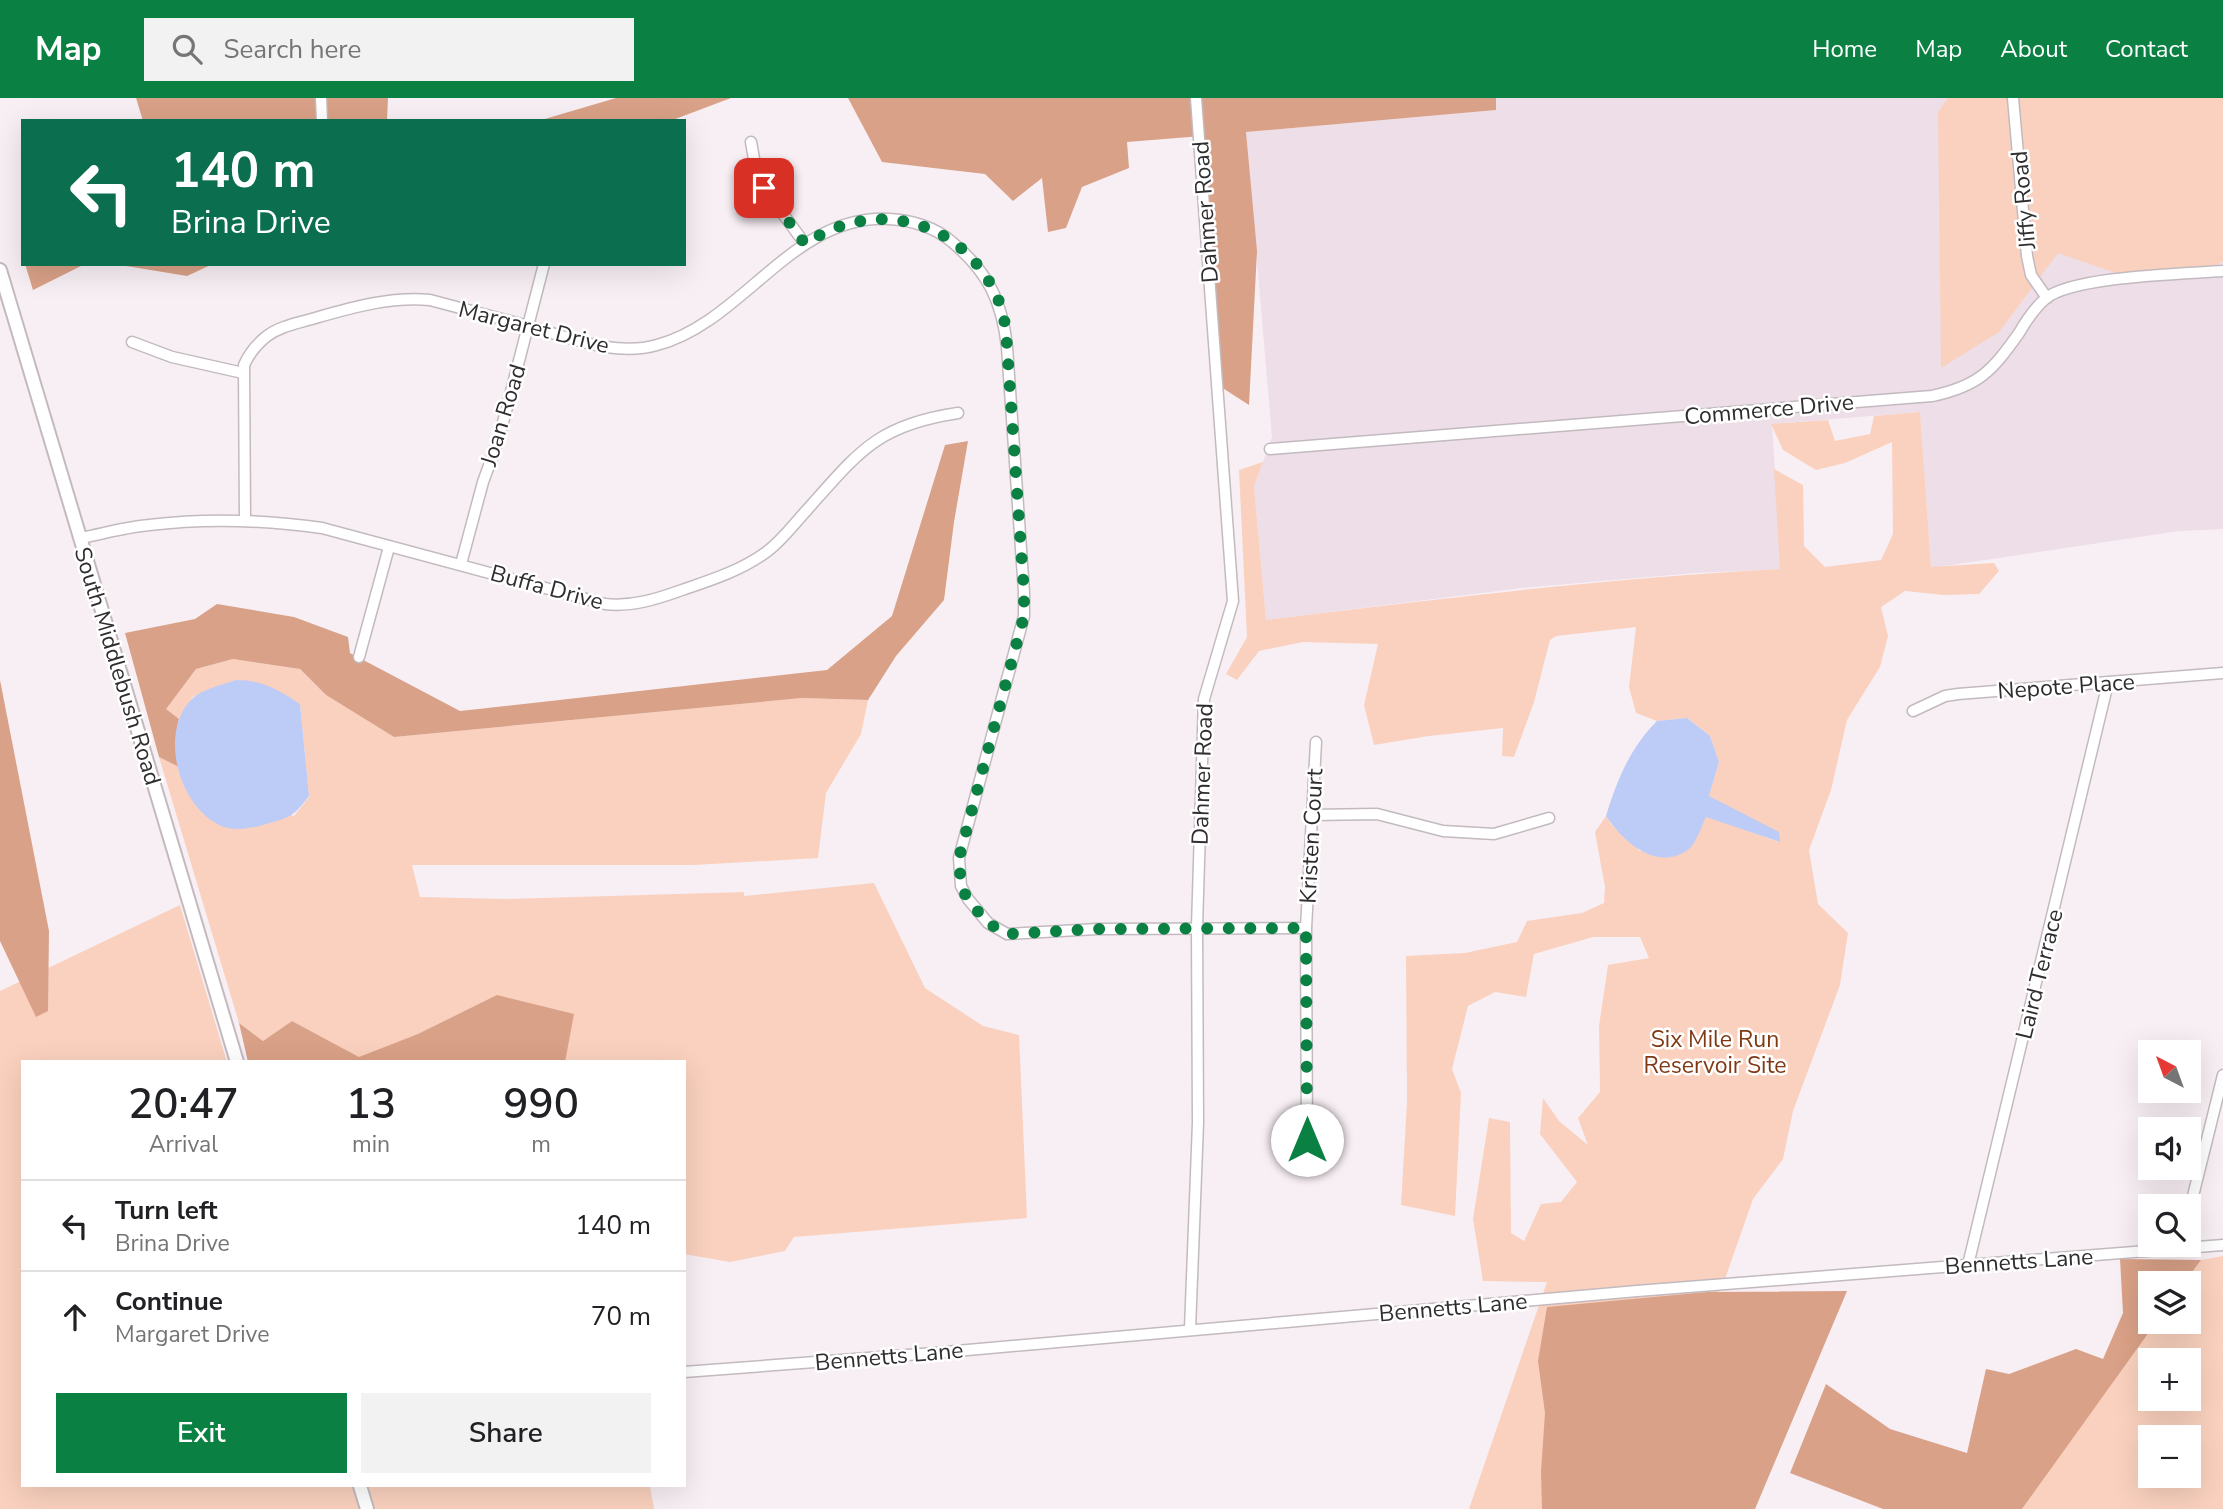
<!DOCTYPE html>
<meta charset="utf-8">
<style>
:root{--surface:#fff;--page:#f2f2f2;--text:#202124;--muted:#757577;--line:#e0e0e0;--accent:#0b8043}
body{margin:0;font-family:"Nunito Sans",sans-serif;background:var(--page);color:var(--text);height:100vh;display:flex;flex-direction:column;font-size:26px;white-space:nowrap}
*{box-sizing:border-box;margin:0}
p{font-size:23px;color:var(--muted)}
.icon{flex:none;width:38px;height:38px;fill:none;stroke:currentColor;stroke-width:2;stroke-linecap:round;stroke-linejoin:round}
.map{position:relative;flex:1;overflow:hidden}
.sheet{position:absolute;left:21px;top:962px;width:665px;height:427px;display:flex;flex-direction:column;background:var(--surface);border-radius:0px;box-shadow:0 7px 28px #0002}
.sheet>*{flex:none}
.top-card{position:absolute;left:21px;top:21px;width:665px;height:147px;border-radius:0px;box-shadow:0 7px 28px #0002;background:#0b6e4f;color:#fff;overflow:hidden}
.needle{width:46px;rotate:319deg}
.tools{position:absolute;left:2138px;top:942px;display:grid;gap:14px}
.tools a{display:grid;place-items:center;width:63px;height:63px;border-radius:0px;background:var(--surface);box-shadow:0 7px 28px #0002;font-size:35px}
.pin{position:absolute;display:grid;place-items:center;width:60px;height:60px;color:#fff;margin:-30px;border-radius:14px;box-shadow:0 4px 10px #0006}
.me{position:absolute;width:77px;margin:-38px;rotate:0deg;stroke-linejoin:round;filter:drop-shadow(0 0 5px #0008)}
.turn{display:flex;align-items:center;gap:24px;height:147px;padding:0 35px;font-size:32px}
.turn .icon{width:91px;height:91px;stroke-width:2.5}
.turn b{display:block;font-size:49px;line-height:60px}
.eta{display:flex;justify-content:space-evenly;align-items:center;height:119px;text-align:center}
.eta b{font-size:42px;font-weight:600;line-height:49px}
.action{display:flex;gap:14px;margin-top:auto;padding:14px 35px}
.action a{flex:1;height:80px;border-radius:0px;background:var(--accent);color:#fff;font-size:28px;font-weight:600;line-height:80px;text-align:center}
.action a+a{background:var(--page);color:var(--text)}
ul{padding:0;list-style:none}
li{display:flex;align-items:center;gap:21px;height:91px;padding:0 35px;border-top:2px solid var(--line)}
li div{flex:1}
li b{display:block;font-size:26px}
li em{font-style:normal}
header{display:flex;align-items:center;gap:42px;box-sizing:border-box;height:98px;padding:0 35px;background:var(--accent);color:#fff}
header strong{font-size:33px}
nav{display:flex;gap:38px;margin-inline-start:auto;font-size:24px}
.search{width:490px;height:63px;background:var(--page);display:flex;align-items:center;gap:18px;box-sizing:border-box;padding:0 24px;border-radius:0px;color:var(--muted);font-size:26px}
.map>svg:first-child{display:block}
.built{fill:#eddee8}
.green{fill:#fad1be;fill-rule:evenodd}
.forest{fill:#d9a187}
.water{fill:#bdccf6}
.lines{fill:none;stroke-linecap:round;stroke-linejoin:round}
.minor-casing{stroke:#c2babf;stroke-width:13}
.tertiary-casing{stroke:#c2babf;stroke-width:16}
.minor{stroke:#fff;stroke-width:10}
.tertiary{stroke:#fff;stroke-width:12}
.route{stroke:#0b8043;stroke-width:12;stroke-dasharray:0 21.6}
.labels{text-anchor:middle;stroke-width:5;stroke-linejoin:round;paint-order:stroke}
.street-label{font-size:23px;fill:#302d2f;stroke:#fff}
.park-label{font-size:23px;fill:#7f3a15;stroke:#fff}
</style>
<header>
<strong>Map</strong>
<div class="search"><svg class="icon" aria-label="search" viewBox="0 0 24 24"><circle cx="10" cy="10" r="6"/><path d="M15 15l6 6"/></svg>Search here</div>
<nav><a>Home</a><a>Map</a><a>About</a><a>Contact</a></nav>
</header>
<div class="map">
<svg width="2223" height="1411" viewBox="0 0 2223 1411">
<rect width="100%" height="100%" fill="#f8eff5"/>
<path class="built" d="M1496 0H2223V431L2179 433 1931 470 1920 314 1772 326 1781 471 1695 475 1522 490 1266 522 1254 388 1272 339 1246 34 1496 12Z"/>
<g class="green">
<path d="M1948 0H2223V163L2211 171 2127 179 2058 155 1999 234 1941 270 1938 14Z"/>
<path d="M1920 314 1931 469 1994 465 1999 473 1979 496 1944 497 1905 493 1881 509 1888 538 1880 569 1847 622 1831 692 1809 752 1818 806 1848 835 1840 887 1793 1013 1783 1061 1753 1101 1725 1181 1715 1201 1644 1411H1469L1547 1184 1483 1183 1473 1121 1489 1020 1510 1024 1511 1135 1524 1143 1541 1106 1561 1104 1577 1084 1540 1036 1543 1000 1559 1023 1588 1047 1578 1020 1600 994 1599 928 1608 867 1649 860 1640 839H1593L1534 856 1526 899 1495 894 1468 908 1452 971 1461 995 1455 1118 1401 1107 1407 1004 1406 858 1465 855 1517 844 1527 823 1582 815 1604 805 1605 789 1595 734 1606 718 1612 727 1640 753 1695 743 1706 718 1779 744 1709 698 1719 664 1710 638 1687 620 1657 623 1636 615 1629 589 1636 529 1556 538 1550 542 1534 604 1514 659 1502 658 1503 630 1429 638 1374 647 1364 607 1378 546 1303 544 1259 553 1237 582 1226 576 1247 539 1239 372 1263 364 1254 388 1266 522C1437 501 1608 480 1780 471L1774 371 1803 387 1804 448 1825 469 1881 462 1893 436 1892 344 1845 365 1816 372 1783 352 1771 326 1828 322 1835 343 1870 336 1874 318Z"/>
<path d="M233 561 300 571 326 597 394 639 802 600 868 602 861 636 826 695 818 760 693 767H412L420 799 505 801 744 794V798L874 785 925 890 983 928 1019 937 1027 1120 794 1139 785 1153 730 1164 684 1156V964H390L359 959 292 923 263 943 239 925 159 659 179 669 184 685 294 718 309 699 300 606 236 582 193 599 179 621 165 611 196 571Z"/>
<path d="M180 807 227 964H23V1388H650L654 1411H0V893Z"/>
<path d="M2223 1158V1411H2022L2151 1223H2189V1185H2159L2194 1171 2201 1162ZM2151 1262H2189V1300H2151ZM2151 1339H2189V1377H2151Z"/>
</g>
<g class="forest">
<path d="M136 0H388L387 23H143Z"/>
<path d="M616 0H731L670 23H538Z"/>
<path d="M848 0H1496V12L1246 34 1257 153 1249 307 1221 289 1202 38 1127 44 1129 70 1082 89 1066 130 1048 134 1042 80 1013 103 985 76 882 64Z"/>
<path d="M25 166H85L33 192Z"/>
<path d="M114 166H213L187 178Z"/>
<path d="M968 343 954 424 944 502 896 558 868 602 802 600 394 639 326 597 300 571 233 561 196 571 166 611 179 621C175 638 175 652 179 669L159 659 125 535 195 521 217 506 294 519 348 539 350 555 460 613 827 572 892 518 945 347Z"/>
<path d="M0 582 49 833 48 913 36 919 0 843Z"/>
<path d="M497 897 574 916 565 964H248L239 925 263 943 292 923 359 959 418 936Z"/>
<path d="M2120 1161 2201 1162 2184 1185H2151V1223H2157L2022 1411H1883L1790 1375 1826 1286 1890 1331 1967 1355 1986 1271 2009 1276 2076 1251 2103 1261 2123 1215Z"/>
<path d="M1847 1193 1755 1411H1542L1541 1374 1545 1315 1538 1263 1547 1209 1707 1194Z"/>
</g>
<g class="water">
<path d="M236 582C262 582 279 592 300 606L309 698C293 719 291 719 266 726 255 730 235 733 224 729 180 713 157 635 192 601 202 591 222 587 236 582Z"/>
<path d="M1687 620 1710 638 1719 664 1709 698 1779 734 1780 744 1706 719C1700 731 1696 749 1683 755 1653 771 1622 742 1606 718 1617 682 1630 650 1657 623Z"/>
</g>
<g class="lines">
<g class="minor-casing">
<g id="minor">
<path d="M321 0 322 23"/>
<path d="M2013 0 2027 158 2031 177 2047 200"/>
<path d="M751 44 756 72 764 90 805 146"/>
<path d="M132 244 172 259 243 275"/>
<path d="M1270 351 1932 298C1979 288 1992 273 2019 235 2026 223 2035 210 2045 201 2072 178 2184 176 2223 173"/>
<path d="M245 422 244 267C249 256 258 245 267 238 279 229 294 226 308 222 347 211 388 198 430 202 464 211 498 220 532 229 571 240 616 259 657 247 744 224 792 116 889 121 911 122 935 129 952 144 988 174 1002 203 1007 249L1024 494V518L959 760 961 788 968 801 988 825 1007 836 1097 831 1306 830"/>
<path d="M80 440C102 436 126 429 149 427 207 420 265 422 322 430L605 506C632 509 657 501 682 492 711 482 740 473 765 455 781 444 793 427 806 413 858 355 876 327 958 315"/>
<path d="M461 466 483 384 499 340 544 166"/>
<path d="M359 559 389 449"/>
<path d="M1913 613 1945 598 1958 596 2223 575"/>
<path d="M1312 717 1377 716 1443 733 1494 736 1549 720"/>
<path d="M1307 1042 1306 830 1316 644"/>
<path d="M2196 1150 2191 1121 2193 1098 2223 977"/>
<path d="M1968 1167 2108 585"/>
<path d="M1190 1231 1198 1025 1197 829 1204 601 1233 503 1196 0"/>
<path d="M684 1274 934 1255 1637 1193 2223 1147"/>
</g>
</g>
<g class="tertiary-casing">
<g id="tertiary">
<path d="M0 172 237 964"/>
<path d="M360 1388 367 1411"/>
</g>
</g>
<use href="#minor" class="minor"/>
<use href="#tertiary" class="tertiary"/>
</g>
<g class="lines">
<path class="route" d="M764 90 805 146C877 97 968 123 1000 206 1005 220 1006 234 1007 248L1024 494V518L959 760 961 788 968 802 988 825 1007 836 1097 831 1306 830 1307 1042"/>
</g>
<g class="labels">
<g class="street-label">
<text transform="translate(2023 102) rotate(-95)" y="8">Jiffy Road</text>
<text transform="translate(1205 114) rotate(-94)" y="8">Dahmer Road</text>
<text transform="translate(534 229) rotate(14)" y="8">Margaret Drive</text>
<text transform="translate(1769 311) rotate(-5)" y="8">Commerce Drive</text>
<text transform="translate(503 317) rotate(-73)" y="8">Joan Road</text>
<text transform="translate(547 489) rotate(15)" y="8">Buffa Drive</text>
<text transform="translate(118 568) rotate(73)" y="8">South Middlebush Road</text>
<text transform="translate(2066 588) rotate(-4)" y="8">Nepote Place</text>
<text transform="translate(1202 676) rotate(-88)" y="8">Dahmer Road</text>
<text transform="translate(1311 738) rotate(-87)" y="8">Kristen Court</text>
<text transform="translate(2039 876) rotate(-76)" y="8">Laird Terrace</text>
<text transform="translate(2019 1163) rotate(-4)" y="8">Bennetts Lane</text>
<text transform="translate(1453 1209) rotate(-5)" y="8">Bennetts Lane</text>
<text transform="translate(889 1258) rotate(-5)" y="8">Bennetts Lane</text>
</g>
<g class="park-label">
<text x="1715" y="949">Six Mile Run<tspan x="1715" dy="26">Reservoir Site</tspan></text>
</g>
</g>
</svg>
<div class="tools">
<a><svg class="needle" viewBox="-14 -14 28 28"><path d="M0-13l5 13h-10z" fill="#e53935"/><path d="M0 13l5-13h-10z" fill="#757577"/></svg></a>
<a><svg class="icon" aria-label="sound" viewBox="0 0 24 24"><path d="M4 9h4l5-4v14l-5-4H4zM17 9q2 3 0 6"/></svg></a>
<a><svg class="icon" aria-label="search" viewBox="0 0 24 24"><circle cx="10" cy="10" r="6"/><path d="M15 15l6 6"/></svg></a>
<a><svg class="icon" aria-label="layers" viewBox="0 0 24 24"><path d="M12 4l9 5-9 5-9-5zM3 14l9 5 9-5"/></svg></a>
<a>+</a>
<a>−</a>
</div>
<div class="pin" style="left:764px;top:90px;background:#d93025"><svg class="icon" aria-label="arrive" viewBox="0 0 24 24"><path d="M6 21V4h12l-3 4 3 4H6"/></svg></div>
<svg class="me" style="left:1307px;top:1042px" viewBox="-20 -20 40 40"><circle r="19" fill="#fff"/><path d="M0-13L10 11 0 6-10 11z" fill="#0b8043"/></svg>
<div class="top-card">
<div class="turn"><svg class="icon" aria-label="left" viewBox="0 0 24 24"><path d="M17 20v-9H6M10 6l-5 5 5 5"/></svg><div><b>140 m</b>Brina Drive</div></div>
</div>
<section class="sheet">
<div class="eta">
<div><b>20:47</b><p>Arrival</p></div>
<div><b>13</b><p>min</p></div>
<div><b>990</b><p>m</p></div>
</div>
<ul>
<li><svg class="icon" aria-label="left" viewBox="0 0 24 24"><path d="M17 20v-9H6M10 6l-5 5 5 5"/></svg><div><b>Turn left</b><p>Brina Drive</p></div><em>140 m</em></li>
<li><svg class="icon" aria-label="ahead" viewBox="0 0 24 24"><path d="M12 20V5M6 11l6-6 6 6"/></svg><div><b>Continue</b><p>Margaret Drive</p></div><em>70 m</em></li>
</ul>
<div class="action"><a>Exit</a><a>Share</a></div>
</section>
</div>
